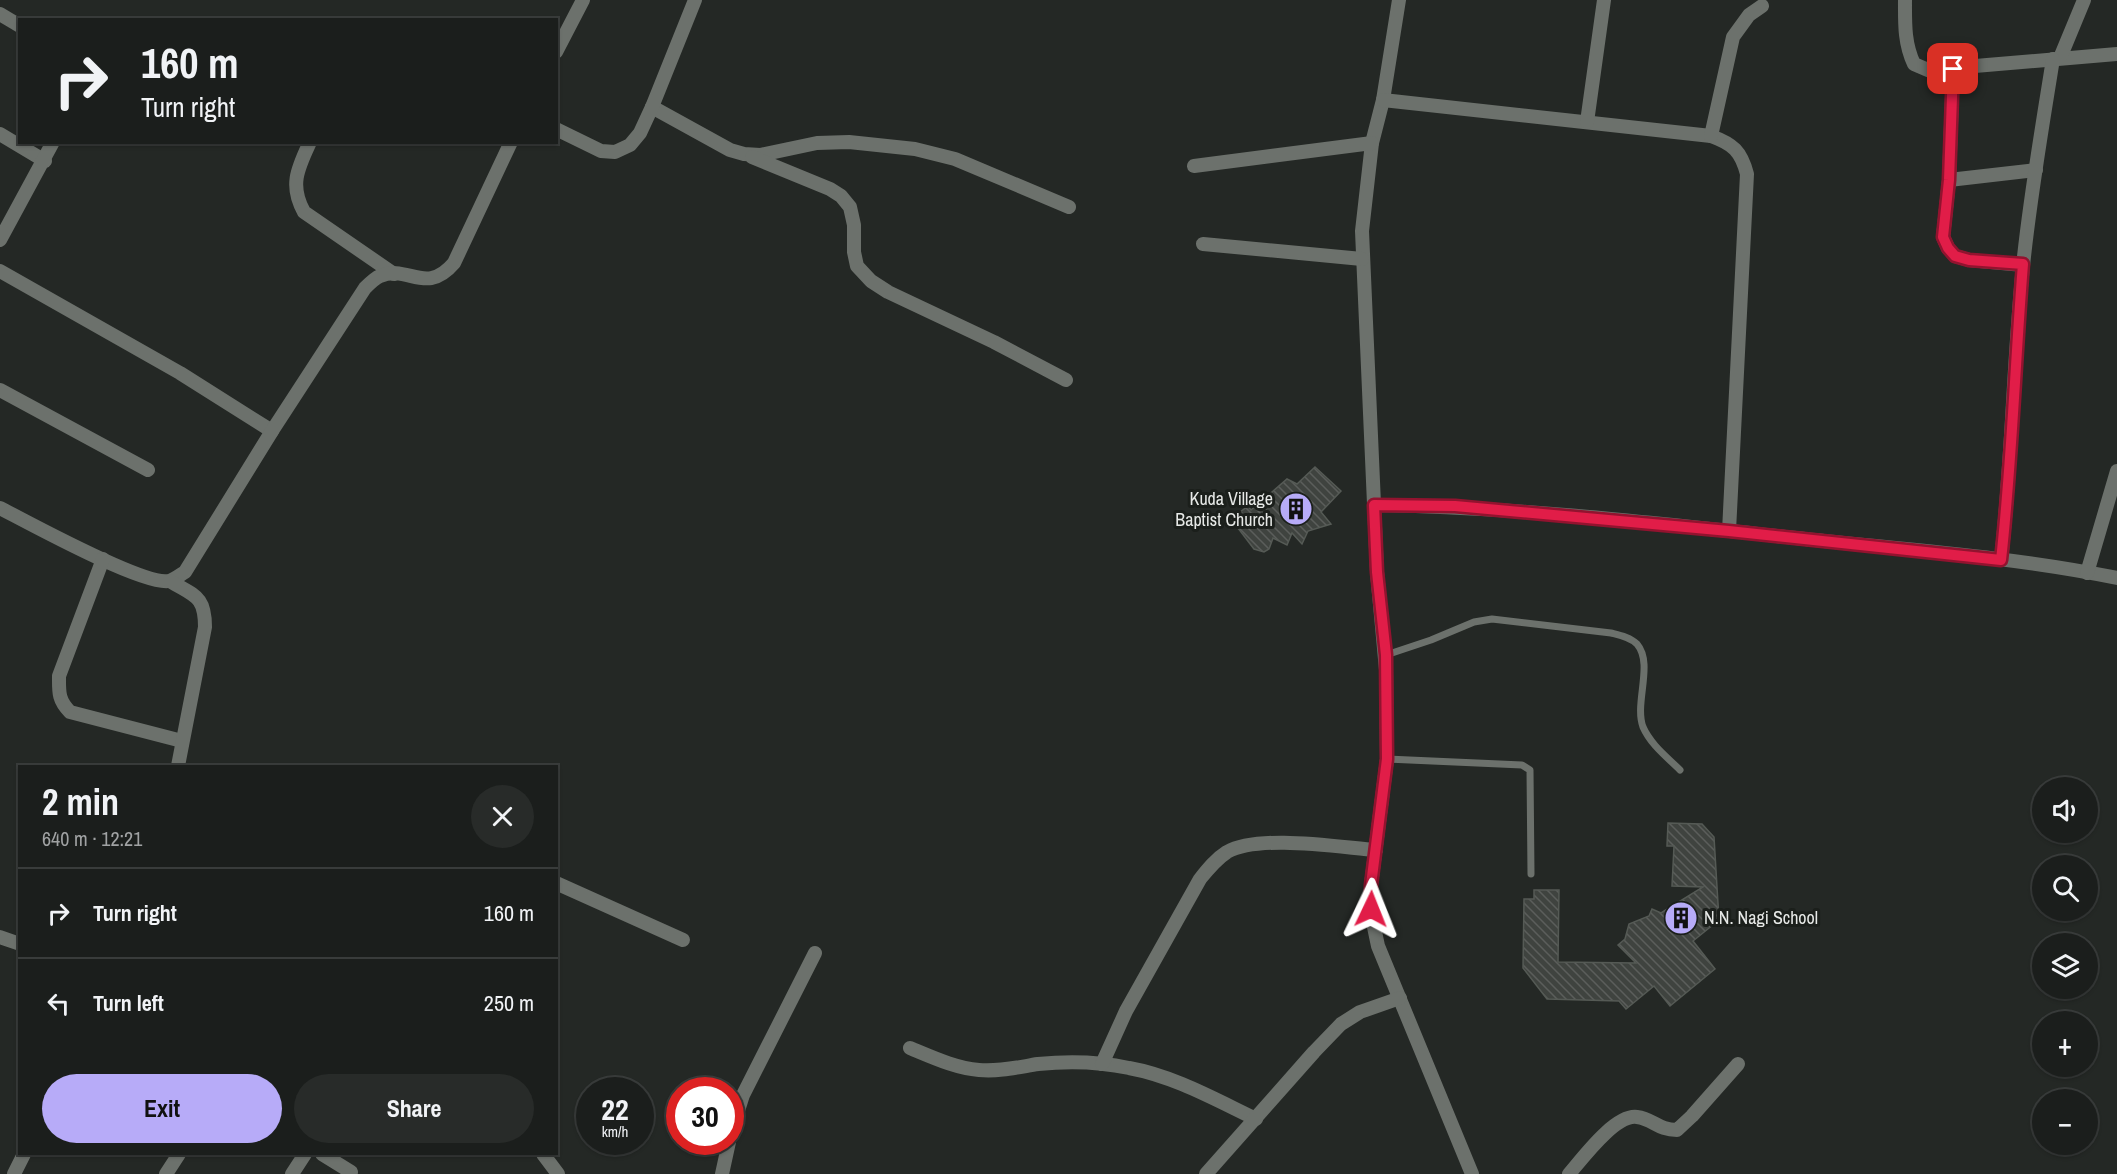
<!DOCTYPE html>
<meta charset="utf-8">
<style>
:root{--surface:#1b1e1c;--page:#282b29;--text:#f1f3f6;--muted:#a0a2a3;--line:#393c3b;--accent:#b7abf8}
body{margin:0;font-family:"Archivo Narrow",sans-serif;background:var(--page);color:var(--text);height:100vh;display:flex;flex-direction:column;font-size:22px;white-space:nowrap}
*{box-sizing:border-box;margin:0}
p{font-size:20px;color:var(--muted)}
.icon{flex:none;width:33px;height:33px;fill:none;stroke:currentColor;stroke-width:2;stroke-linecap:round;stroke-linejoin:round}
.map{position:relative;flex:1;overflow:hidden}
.sheet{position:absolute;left:18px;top:765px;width:540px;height:390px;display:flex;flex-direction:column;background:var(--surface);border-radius:0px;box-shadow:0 2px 4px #0004,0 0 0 2px var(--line)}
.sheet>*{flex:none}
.top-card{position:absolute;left:18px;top:18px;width:540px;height:126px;border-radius:0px;box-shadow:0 2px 4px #0004,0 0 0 2px var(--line);background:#1b1e1c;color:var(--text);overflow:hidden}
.tools{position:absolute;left:2032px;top:777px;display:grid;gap:12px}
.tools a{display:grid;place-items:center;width:66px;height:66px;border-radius:50%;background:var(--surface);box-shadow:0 2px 4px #0004,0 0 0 2px var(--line);font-size:30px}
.speed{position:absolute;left:576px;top:1077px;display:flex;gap:12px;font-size:30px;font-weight:700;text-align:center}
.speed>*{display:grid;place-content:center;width:78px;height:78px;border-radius:50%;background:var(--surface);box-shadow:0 2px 4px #0004,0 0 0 2px var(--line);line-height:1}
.speed small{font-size:15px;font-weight:400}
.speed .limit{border:9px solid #d22;background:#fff;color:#111}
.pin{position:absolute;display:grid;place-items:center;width:51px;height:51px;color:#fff;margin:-26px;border-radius:12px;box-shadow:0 3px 9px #0006}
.me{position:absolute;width:66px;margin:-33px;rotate:2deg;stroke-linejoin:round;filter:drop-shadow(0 0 4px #0008)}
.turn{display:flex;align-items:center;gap:21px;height:126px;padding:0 24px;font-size:27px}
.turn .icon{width:78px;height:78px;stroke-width:2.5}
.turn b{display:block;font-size:42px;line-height:51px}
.round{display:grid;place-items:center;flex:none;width:63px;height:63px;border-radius:32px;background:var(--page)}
.headline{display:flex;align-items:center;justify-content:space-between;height:102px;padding:0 24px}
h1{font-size:36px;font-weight:800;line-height:45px}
.primary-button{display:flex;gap:12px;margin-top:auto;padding:12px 24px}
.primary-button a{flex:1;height:69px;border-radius:36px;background:var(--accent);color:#111;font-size:24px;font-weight:800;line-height:69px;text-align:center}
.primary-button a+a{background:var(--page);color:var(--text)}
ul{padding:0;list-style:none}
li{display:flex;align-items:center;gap:18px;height:90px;padding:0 24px;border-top:2px solid var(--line)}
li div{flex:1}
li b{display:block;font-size:22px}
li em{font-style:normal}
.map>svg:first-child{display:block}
.building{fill:url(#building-back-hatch);stroke:#555a55;stroke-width:1.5}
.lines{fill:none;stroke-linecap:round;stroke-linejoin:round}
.lane{stroke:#6c716c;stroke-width:7}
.street{stroke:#6c716c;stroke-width:14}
.route-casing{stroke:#92132f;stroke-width:15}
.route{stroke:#e11d48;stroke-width:10}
.labels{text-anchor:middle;stroke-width:6;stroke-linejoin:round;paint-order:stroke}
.poi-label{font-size:18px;fill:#e7e9e7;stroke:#1b1f1b;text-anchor:end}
</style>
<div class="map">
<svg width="2117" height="1174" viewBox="0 0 2117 1174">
<defs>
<pattern id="building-back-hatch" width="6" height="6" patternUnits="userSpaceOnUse" patternTransform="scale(1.5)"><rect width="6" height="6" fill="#3f433f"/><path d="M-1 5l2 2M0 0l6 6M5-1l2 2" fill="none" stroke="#5b5e5b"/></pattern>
</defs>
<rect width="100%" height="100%" fill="#242825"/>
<g class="building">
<path d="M1315 467 1341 491 1321 512 1331 524 1308 531 1302 544 1292 533 1287 545 1273 538 1269 549 1264 552 1254 549 1231 519 1248 506 1251 510 1287 479 1297 484Z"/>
<path d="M1668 823 1702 824 1714 837 1719 920 1693 941 1715 969 1670 1006 1654 986 1626 1009 1619 1001 1547 999 1523 968 1524 899H1534V890H1559L1558 962 1636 963 1618 945 1625 939 1629 924 1649 916 1652 909 1661 913 1703 887 1672 886 1674 846H1667Z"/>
</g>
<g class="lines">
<g class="lane">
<path d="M1386 655 1431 640 1474 622 1492 619 1611 633C1619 635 1630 637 1637 644 1654 664 1634 703 1643 727 1651 745 1667 757 1680 770"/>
<path d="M1387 759 1522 765 1530 770 1531 874"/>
</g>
<g class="street">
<path d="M1399 0 1383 100 1372 143 1362 231 1377 572 1386 670 1387 759 1371 885 1370 908 1378 946 1472 1174"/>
<path d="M1905 0C1905 22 1904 43 1914 64L1928 70 2117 54"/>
<path d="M0 14 20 26"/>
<path d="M556 52 583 0"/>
<path d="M2060 58 2084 0"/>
<path d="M1953 69 1949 180 1943 237 1948 248 1955 256 1969 260 2023 265"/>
<path d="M1383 100 1711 136C1733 144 1741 151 1747 174L1729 531"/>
<path d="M652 107 730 150 744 154 760 155 817 143 849 142 915 149 955 159 1069 207"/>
<path d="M1587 122 1604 0"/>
<path d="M556 129 601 151 615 152 630 145 640 133 652 107 695 0"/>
<path d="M0 134 45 161"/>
<path d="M1711 136 1733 37 1749 15 1762 6"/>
<path d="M310 142C298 168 289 185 304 212L394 274"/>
<path d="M752 157 830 189 841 196 850 207 854 225V252L857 266 871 281 888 292 994 342 1066 380"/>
<path d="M1194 166 1372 143"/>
<path d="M1949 180 2036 170"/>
<path d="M0 240 53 142"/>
<path d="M1203 244 1362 259"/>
<path d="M0 271 180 373 272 431"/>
<path d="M0 390 148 470"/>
<path d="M1374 505C1517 507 1663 524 1805 539 1909 550 2015 557 2117 578"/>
<path d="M0 508C29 523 144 586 169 581 174 580 180 575 185 572L272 431 365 288C369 284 375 278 380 276 408 264 426 296 454 263L511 142"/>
<path d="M103 559 59 676C59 692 58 700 70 712L182 741"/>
<path d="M2001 560C2012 462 2013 364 2023 266 2030 197 2042 128 2053 59"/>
<path d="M2087 573 2117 471"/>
<path d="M170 581C194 596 205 595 205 627L178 766"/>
<path d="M556 883 683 940"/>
<path d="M0 937 20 944"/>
<path d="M910 1048C932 1057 955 1068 979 1070 999 1072 1019 1067 1038 1064 1067 1061 1101 1062 1129 1068 1174 1076 1216 1100 1256 1119"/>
<path d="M1102 1064 1126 1011 1200 879C1208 869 1216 859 1227 852 1259 834 1338 847 1376 850"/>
<path d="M730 1136 743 1095 815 953"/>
<path d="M322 1154 351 1172"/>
<path d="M543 1154 558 1174"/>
<path d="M14 1174 24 1154"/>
<path d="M166 1174 179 1154"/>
<path d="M292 1174 305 1154"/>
<path d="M722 1174 729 1142"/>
<path d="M1206 1174 1314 1052 1341 1024 1360 1012 1400 998"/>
<path d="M1569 1174C1582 1159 1615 1114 1637 1117 1653 1119 1658 1130 1677 1130L1692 1116 1738 1064"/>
</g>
</g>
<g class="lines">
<g class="route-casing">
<path id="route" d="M1371 909V885L1387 759 1386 655 1377 572 1374 505 1455 506 1729 531 2001 560C2012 462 2015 363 2023 264L1969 260 1955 256 1948 248 1943 237 1949 180 1953 69"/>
</g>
<use href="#route" class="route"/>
</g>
<defs>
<g id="building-disc" transform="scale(1.725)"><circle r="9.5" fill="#b7abf8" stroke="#1b1f1b"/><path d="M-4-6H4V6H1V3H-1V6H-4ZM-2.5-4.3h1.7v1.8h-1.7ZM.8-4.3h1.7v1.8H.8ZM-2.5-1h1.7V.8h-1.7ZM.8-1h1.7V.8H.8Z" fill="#111"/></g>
</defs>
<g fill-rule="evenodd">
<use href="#building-disc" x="1296" y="509"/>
<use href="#building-disc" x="1681" y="918"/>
</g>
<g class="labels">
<g class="poi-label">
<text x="1273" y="505">Kuda Village<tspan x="1273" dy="21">Baptist Church</tspan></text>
<text x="1704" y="924" text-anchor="start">N.N. Nagi School</text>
</g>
</g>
</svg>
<div class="tools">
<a><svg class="icon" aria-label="sound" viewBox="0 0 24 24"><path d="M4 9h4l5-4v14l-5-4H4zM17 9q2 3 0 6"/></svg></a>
<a><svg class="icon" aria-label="search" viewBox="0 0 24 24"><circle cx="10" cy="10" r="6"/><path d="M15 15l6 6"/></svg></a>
<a><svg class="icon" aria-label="layers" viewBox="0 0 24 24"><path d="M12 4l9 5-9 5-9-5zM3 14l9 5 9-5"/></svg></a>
<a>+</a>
<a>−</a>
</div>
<div class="speed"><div>22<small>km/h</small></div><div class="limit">30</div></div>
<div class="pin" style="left:1953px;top:69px;background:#d93025"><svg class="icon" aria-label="arrive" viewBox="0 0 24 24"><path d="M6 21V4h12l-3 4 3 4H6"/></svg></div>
<svg class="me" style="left:1371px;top:909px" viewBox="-20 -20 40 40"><path d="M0-17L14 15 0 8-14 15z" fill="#e11d48" stroke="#fff" stroke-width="4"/></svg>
<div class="top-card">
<div class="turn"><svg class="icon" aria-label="right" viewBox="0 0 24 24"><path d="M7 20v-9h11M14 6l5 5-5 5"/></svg><div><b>160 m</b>Turn right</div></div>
</div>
<section class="sheet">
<div class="headline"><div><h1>2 min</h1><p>640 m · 12:21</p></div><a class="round"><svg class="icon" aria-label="close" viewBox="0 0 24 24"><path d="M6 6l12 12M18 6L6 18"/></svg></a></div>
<ul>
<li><svg class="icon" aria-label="right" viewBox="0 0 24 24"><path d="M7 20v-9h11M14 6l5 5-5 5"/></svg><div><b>Turn right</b></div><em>160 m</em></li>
<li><svg class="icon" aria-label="left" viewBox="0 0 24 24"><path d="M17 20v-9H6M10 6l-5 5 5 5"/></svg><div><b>Turn left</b></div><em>250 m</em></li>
</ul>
<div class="primary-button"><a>Exit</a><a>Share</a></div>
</section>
</div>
